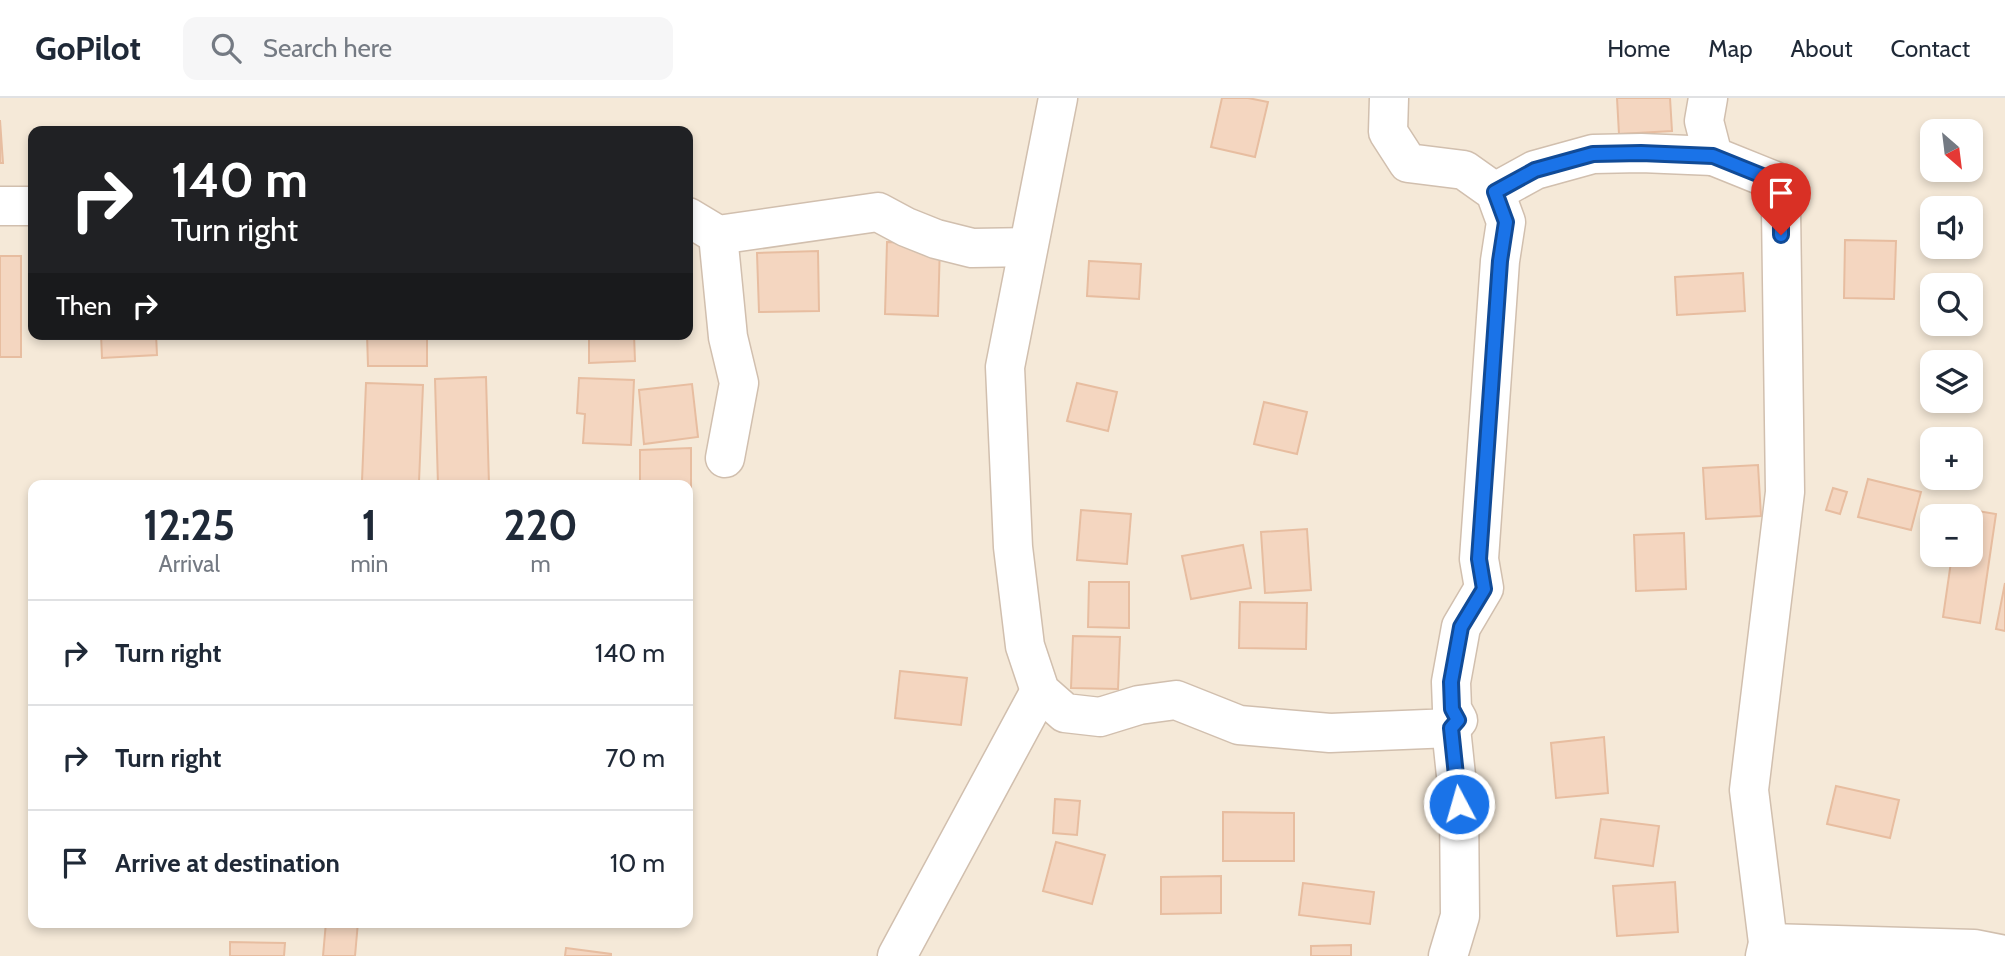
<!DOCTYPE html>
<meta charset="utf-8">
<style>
:root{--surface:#fff;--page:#f6f6f7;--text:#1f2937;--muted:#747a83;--line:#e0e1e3}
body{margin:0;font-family:Cabin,sans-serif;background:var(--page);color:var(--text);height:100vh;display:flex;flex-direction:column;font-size:26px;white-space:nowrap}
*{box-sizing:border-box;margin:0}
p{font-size:23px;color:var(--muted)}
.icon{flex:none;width:38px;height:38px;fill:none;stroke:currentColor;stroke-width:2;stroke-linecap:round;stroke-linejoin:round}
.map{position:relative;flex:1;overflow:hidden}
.sheet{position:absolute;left:28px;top:382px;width:665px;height:448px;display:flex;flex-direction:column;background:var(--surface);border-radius:14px;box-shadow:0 4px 10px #0003}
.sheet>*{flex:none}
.hud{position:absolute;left:28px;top:28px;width:665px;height:214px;border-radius:14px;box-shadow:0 4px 10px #0003;background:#202124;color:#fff;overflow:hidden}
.needle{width:46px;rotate:152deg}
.fabs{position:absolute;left:1920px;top:21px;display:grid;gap:14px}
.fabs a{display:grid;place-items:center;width:63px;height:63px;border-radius:14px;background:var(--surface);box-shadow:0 4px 10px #0003;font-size:35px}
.pin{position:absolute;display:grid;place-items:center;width:60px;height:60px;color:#fff;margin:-72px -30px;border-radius:50% 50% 50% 0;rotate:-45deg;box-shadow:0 0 7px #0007}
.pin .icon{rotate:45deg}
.me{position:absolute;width:77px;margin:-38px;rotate:354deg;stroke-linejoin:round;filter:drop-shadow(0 0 5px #0008)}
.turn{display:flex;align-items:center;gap:24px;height:147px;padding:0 28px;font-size:32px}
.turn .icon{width:91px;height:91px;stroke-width:2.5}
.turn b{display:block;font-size:49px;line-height:60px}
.then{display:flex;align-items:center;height:66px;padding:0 28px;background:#0003;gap:14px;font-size:26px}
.eta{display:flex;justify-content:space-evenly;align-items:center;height:119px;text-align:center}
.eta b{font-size:42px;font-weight:700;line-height:49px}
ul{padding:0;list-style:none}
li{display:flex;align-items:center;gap:21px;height:105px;padding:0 28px;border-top:2px solid var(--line)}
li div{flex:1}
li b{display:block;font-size:26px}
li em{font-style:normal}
header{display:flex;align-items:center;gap:42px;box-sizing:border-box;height:98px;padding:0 35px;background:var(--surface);border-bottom:2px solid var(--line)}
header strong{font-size:33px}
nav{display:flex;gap:38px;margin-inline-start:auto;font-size:24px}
.search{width:490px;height:63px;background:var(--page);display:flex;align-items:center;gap:18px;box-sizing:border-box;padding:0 24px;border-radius:14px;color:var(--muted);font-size:26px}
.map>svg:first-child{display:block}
.residential{fill:#f5e9d8;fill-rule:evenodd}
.building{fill:#f4d6c0;stroke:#e7bda0;stroke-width:2}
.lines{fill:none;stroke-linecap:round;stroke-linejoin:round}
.minor-casing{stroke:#d1bfae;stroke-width:41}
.minor{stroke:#fff;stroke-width:38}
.route-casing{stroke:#114b97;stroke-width:18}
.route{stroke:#1a73e8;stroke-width:12}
</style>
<header>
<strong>GoPilot</strong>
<div class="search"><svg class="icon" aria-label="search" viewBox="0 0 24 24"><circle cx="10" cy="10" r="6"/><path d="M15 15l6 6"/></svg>Search here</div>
<nav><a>Home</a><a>Map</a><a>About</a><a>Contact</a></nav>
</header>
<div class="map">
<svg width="2005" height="858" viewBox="0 0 2005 858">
<rect width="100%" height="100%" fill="#fdf6ea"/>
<path class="residential" d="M0 0H2005V858H0ZM33 33H688V236H33ZM1932 33H1970V72H1932ZM1932 110H1970V149H1932ZM1932 187H1970V226H1932ZM1932 264H1970V303H1932ZM1932 341H1970V380H1932ZM33 387H688V824H33ZM1932 418H1970V457H1932Z"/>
<g class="building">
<path d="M1222 0H1248L1268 4 1255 59 1211 49Z"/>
<path d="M1617 0H1670L1672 33 1619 36Z"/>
<path d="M0 22 3 65H0Z"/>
<path d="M1845 142 1896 143 1894 201 1844 200Z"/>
<path d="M887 144 940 145 938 218 885 216Z"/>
<path d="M818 153 819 213 759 214 757 155Z"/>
<rect x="0" y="158" width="21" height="101"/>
<path d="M1089 163 1141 166 1139 201 1087 198Z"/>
<path d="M1743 175 1745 213 1677 217 1675 179Z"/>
<path d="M101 236H156L157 257 102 260Z"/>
<path d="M367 236H427V268H368Z"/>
<path d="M589 236H634L635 263 589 265Z"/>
<path d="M486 279 489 387H438L435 281Z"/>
<path d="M579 280 634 282 631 347 583 345 585 316 577 315Z"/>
<path d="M366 285 423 287 419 384 362 383Z"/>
<path d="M1077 285 1117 294 1108 333 1067 323Z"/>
<path d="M692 286 698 339 644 346 639 292Z"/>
<path d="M1264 304 1307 314 1297 356 1254 346Z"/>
<path d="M691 350V403H688V387H640V352Z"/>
<path d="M1758 367 1761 418 1706 421 1703 370Z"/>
<path d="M1868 381 1921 394 1911 432 1858 419Z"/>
<path d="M1833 390 1847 394 1840 416 1826 412Z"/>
<path d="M1960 410 1996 416 1980 525 1943 519 1952 457H1970V418H1958Z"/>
<path d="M1081 412 1131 416 1127 466 1077 462Z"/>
<path d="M1307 431 1311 492 1265 495 1261 434Z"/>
<path d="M1684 435 1686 491 1636 493 1634 437Z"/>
<path d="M1243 447 1251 490 1191 501 1182 458Z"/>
<path d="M1089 484H1129V530L1088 529Z"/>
<path d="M2005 485V533L1996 531Z"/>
<path d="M1240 504 1307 505 1306 551 1239 550Z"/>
<path d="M1073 538 1120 539 1118 591 1071 590Z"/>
<path d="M900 573 967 580 961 627 895 620Z"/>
<path d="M1604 639 1608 695 1556 700 1551 645Z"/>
<path d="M1836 688 1899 702 1890 740 1827 726Z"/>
<path d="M1055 701 1080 703 1077 737 1053 735Z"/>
<path d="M1223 714 1294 715V763H1223Z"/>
<path d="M1601 721 1659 728 1653 768 1595 760Z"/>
<path d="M1056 744 1105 757 1092 806 1043 793Z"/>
<path d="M1221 778V815L1161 816V779Z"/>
<path d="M1675 784 1678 834 1617 838 1613 788Z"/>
<path d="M1303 785 1374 794 1370 826 1299 817Z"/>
<path d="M326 824H358L355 858H323Z"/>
<path d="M230 844 285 845 284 858H230Z"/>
<path d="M1351 847V858H1311V848Z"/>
<path d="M566 850 611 856V858H565Z"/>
</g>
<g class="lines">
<g class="minor-casing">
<g id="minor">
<path d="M1058 0 1005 269 1013 449 1025 548 1040 593 1065 615 1100 619 1139 607 1176 602 1239 627 1330 635 1451 630 1458 622 1452 611 1451 584 1461 529 1484 490 1479 461 1500 163 1506 124 1495 94 1464 72 1408 65 1388 34 1389 0"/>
<path d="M1708 0 1704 23 1713 58 1775 83 1781 111 1785 394 1749 692 1768 845 1765 858"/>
<path d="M1495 94 1535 72 1593 56 1641 55 1713 58"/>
<path d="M0 108H33"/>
<path d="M688 119 718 137 878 114 906 129 936 141 972 150 1028 149"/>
<path d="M718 137 728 239 739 285 725 360"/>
<path d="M1768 845 1974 851 2005 857"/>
<path d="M897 858 1040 593"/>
<path d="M1448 858 1460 818 1459 706 1451 630"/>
</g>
</g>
<use href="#minor" class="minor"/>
</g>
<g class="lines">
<g class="route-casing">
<path id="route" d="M1459 706 1451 630 1458 622 1452 611 1451 584 1461 529 1484 491 1479 461 1500 163 1506 124 1495 94 1535 72 1593 56 1641 55 1713 58 1775 83 1781 111V137"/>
</g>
<use href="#route" class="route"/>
</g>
</svg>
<div class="fabs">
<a><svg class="needle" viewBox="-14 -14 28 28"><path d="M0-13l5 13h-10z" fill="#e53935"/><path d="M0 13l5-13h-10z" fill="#747a83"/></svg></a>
<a><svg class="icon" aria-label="sound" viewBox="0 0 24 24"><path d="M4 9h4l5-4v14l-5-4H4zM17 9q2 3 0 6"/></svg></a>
<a><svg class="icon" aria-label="search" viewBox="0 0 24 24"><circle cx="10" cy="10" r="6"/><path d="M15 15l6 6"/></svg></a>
<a><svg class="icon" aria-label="layers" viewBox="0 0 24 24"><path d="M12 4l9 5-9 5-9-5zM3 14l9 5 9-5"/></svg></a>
<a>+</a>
<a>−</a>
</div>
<div class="pin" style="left:1781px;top:137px;background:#d93025"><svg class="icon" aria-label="arrive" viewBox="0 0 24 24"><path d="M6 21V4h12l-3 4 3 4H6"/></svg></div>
<svg class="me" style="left:1459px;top:706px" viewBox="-20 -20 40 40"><circle r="17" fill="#1a73e8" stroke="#fff" stroke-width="3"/><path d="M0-11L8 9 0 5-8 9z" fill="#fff"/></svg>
<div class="hud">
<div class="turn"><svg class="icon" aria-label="right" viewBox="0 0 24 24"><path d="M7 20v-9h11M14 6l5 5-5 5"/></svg><div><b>140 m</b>Turn right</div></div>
<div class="then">Then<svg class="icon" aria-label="right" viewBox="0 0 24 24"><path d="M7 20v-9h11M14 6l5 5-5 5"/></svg></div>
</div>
<section class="sheet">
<div class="eta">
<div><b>12:25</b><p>Arrival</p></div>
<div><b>1</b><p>min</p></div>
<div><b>220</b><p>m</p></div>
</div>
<ul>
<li><svg class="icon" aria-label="right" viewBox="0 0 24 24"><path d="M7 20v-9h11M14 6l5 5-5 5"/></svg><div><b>Turn right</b></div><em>140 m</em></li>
<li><svg class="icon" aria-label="right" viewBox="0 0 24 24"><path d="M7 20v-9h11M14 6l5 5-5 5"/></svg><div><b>Turn right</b></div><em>70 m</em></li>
<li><svg class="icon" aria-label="arrive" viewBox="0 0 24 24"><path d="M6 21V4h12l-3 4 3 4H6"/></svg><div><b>Arrive at destination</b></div><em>10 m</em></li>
</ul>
</section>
</div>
